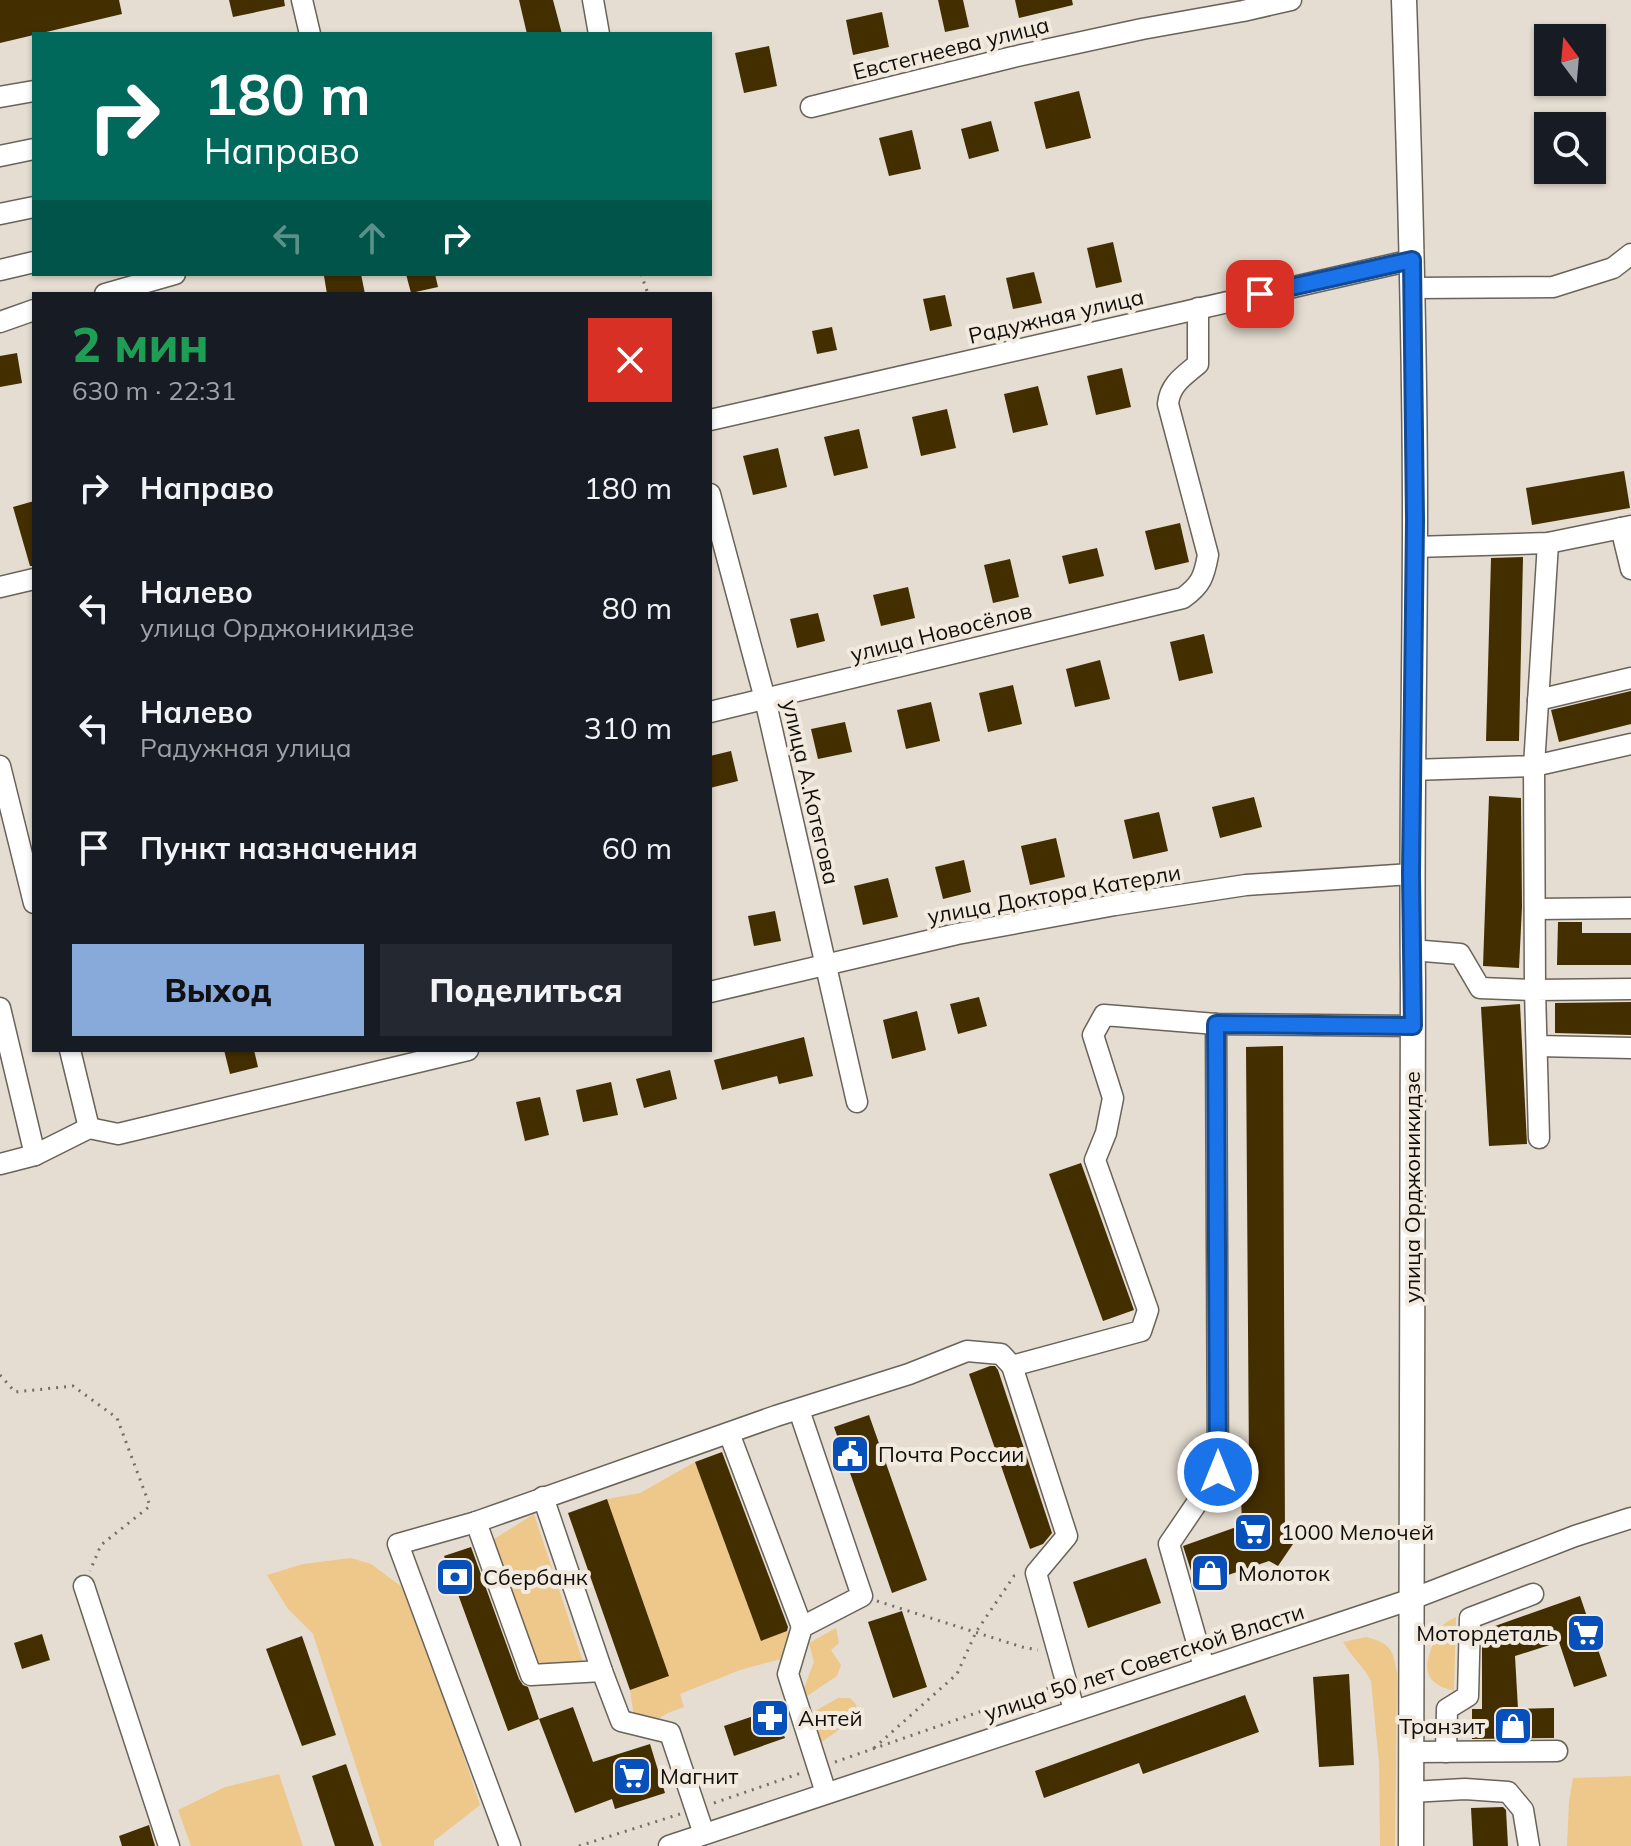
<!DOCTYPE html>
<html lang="ru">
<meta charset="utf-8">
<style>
:root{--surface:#171b24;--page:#242831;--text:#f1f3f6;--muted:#9ea1a6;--accent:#88aadb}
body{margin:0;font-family:Mulish,sans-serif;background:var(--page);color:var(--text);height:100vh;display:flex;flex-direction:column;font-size:30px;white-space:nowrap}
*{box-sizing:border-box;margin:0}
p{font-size:26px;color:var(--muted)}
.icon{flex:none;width:44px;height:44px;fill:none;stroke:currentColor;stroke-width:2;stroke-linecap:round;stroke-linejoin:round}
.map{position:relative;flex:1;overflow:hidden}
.panel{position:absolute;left:32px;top:292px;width:680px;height:760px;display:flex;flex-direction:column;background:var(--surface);border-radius:0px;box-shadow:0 2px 6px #0004}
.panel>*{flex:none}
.hud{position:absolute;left:32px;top:32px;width:680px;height:244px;border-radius:0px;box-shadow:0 2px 6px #0004;background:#00695c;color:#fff;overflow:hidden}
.needle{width:52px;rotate:344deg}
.tools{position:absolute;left:1534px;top:24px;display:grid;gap:16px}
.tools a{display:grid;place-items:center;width:72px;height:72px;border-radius:0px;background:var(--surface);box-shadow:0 2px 6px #0004;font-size:40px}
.pin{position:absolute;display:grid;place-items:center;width:68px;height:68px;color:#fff;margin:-34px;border-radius:16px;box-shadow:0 4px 12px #0006}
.me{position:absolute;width:88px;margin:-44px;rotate:0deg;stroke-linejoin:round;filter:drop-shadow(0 0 6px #0008)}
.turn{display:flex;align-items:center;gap:28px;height:168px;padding:0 40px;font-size:36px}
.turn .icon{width:104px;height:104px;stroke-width:2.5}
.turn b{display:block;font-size:56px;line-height:68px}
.lanes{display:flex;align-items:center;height:76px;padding:0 40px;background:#0003;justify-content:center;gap:40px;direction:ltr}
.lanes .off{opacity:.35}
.round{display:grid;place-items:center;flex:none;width:84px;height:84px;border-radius:0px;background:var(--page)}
.head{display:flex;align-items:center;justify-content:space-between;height:136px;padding:0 40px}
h1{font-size:48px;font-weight:800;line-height:60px;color:#1e9e55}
.cta{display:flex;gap:16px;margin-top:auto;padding:16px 40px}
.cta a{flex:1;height:92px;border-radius:0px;background:var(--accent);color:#111;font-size:32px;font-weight:800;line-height:92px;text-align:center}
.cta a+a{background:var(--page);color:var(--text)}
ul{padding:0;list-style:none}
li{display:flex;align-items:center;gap:24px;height:120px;padding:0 40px}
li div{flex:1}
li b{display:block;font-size:30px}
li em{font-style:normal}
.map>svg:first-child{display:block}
.green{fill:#edc88a}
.building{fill:#432e00}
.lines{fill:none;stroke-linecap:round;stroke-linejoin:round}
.minor-casing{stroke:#696359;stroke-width:23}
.major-casing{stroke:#696359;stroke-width:27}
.path{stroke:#736e67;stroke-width:3;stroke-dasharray:2 6;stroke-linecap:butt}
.minor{stroke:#fff;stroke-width:20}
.major{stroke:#fff;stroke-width:24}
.route-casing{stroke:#114b97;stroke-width:20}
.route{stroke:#1a73e8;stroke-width:14}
.labels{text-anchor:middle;stroke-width:8;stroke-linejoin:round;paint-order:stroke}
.street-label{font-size:22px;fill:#110f0b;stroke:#f2eade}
.poi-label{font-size:22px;fill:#110f0b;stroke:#f2eade;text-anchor:start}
</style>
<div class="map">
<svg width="1631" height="1846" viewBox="0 0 1631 1846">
<rect width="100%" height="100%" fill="#e5ddd1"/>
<g class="green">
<path d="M695 1462 761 1640 797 1628 781 1659 740 1670 680 1694 684 1707 668 1713 651 1723 634 1717 630 1690 669 1676 607 1499 640 1493Z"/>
<path d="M534 1514 585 1668 533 1663 494 1539Z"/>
<path d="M351 1558 371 1564 402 1587 421 1626 480 1805 434 1841V1846H382L313 1634 288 1609 267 1575 303 1564Z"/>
<path d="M1456 1617 1454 1691C1427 1684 1422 1671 1432 1647 1438 1630 1439 1625 1456 1617Z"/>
<path d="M836 1628 839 1643 831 1650 841 1665 837 1676 807 1696 804 1688 814 1662 809 1643Z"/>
<path d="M1366 1637C1390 1643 1393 1649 1397 1673L1395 1846H1380L1379 1763 1371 1681C1363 1666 1351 1656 1343 1642Z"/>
<path d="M838 1698H850L856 1704 857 1717 816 1746 808 1719 817 1710Z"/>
<path d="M279 1774 303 1846H191L178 1810 225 1787Z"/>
<path d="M1631 1776V1846H1567L1569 1801 1573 1778Z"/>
</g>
<g class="building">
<path d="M0 0H119L122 14 0 43Z"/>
<path d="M229 0H284L285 6 233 17Z"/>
<path d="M519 0H553L562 34H527Z"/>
<path d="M938 0H963L969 27 945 32Z"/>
<path d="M1015 0H1072L1073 5 1019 18Z"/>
<path d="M882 12 889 47 853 55 846 20Z"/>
<path d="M769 46 777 86 744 93 735 53Z"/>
<path d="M1079 91 1091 138 1046 149 1034 102Z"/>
<path d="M991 121 999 151 969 159 961 129Z"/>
<path d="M912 130 921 169 889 176 879 138Z"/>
<path d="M1113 242 1122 282 1096 288 1087 248Z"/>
<path d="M1034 272 1042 303 1013 309 1006 278Z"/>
<path d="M333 274H361L365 294H327L324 276Z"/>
<path d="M406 274H435L438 287 411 293Z"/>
<path d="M945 295 952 326 930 331 923 299Z"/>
<path d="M832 327 837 350 817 354 812 331Z"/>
<path d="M17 353 22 383 0 387V356Z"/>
<path d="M1122 368 1131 407 1096 415 1087 376Z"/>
<path d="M1038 386 1048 425 1013 433 1004 394Z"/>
<path d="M947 409 956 448 921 456 912 417Z"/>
<path d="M859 429 868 468 834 476 824 437Z"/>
<path d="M778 448 787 487 753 495 743 456Z"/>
<path d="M1624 471 1630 508 1532 525 1526 488Z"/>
<path d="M34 501V566H30L13 507Z"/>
<path d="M1180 523 1189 562 1155 570 1145 531Z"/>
<path d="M1097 548 1104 576 1069 584 1062 556Z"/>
<path d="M1523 557 1519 741H1486L1491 558Z"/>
<path d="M1010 559 1019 597 993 603 984 565Z"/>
<path d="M908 587 915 618 881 626 873 595Z"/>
<path d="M818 613 825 641 797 648 790 619Z"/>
<path d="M1204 634 1213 673 1179 681 1170 642Z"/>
<path d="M1100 660 1110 699 1075 707 1066 669Z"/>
<path d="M1013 685 1022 724 988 732 979 693Z"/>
<path d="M1631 691V724L1559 742 1551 710Z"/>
<path d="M931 702 940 741 906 749 897 710Z"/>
<path d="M845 722 852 752 818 759 811 729Z"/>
<path d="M731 751 738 781 710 788V756Z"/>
<path d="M1489 796 1521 798 1522 907 1519 968 1483 966Z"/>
<path d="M1254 797 1262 827 1220 838 1212 807Z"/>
<path d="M1159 812 1168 851 1133 859 1124 820Z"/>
<path d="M1056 838 1065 877 1030 885 1021 846Z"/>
<path d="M964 860 971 892 943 899 935 867Z"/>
<path d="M888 878 898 917 863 925 854 886Z"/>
<path d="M775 911 781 941 754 946 748 916Z"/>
<path d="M1558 922H1582V933H1631V965H1557Z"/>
<path d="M979 997 987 1026 958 1034 950 1004Z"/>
<path d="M1631 1002V1035L1555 1033V1003Z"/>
<path d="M1520 1004 1527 1144 1489 1146 1481 1007Z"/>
<path d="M917 1011 926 1050 892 1059 883 1020Z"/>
<path d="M804 1037 813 1076 779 1084 777 1076 722 1090 714 1060Z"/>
<path d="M1283 1046 1285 1540 1293 1544 1278 1566 1269 1561 1196 1586 1183 1546 1242 1525 1240 1469 1249 1468 1246 1047Z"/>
<path d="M224 1050H254L258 1067 230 1074Z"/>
<path d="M670 1070 677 1099 644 1108 636 1079Z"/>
<path d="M611 1082 618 1115 583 1122 576 1090Z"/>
<path d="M540 1097 549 1135 525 1141 516 1102Z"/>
<path d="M1081 1163 1134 1310 1103 1321 1049 1174Z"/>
<path d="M990 1366H995L998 1370 1052 1533 1043 1544 1030 1549 969 1374Z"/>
<path d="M869 1415 927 1580 892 1593 834 1427Z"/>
<path d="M722 1452 788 1627 787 1631 761 1641 695 1462Z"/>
<path d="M607 1499 669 1676 630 1690 568 1513Z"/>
<path d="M471 1547 519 1679 523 1685 528 1687 539 1719 508 1731 444 1556Z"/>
<path d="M1146 1558 1161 1603 1088 1628 1073 1582Z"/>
<path d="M1580 1596 1607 1676 1574 1687 1559 1642 1515 1656 1518 1709 1554 1708V1738L1472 1739V1709H1482V1641L1495 1626Z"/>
<path d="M902 1611 927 1687 893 1698 868 1622Z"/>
<path d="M42 1634 50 1660 22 1669 14 1643Z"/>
<path d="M302 1636 336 1735 302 1746 266 1649Z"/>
<path d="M1349 1674 1354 1765 1319 1767 1313 1677Z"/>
<path d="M1245 1695 1259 1732 1143 1774 1139 1763 1044 1798 1035 1771Z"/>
<path d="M573 1707 593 1762 650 1744 665 1793 615 1809 612 1799 575 1813 539 1719Z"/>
<path d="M774 1709 785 1738 734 1756 724 1726Z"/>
<path d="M346 1764 374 1846H335L312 1776Z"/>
<path d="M1503 1807 1506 1810 1508 1846H1473L1471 1808Z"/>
<path d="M149 1825 155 1846H122L119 1836Z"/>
</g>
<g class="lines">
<g class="minor-casing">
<g id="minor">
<path d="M302 0 310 34"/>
<path d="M593 0 599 34"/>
<path d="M0 97 34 91"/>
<path d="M811 107 1013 57 1142 29 1243 11 1291 0"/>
<path d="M0 156 34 149"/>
<path d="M0 214 34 207"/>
<path d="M0 270 34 262"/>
<path d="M1413 288 1553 287 1613 268 1631 254"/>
<path d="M105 294 175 274"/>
<path d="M0 322 34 310"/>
<path d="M710 420 1412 260"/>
<path d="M710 494 765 699 857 1102"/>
<path d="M1621 528 1631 569"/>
<path d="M1414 547 1548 543 1631 526"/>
<path d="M0 587 34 579"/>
<path d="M1538 700 1631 678"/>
<path d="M710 712 1183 598C1201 585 1204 577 1208 555L1168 404C1170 384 1184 376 1198 364V308"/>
<path d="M0 766 34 903"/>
<path d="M1412 770 1534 766 1548 543"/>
<path d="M1535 909 1631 908"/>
<path d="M1412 950 1460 954 1480 988 1535 990 1534 766 1631 744"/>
<path d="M710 992 957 934 1115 905 1246 885 1411 874"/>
<path d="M0 1008 35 1155"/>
<path d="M1537 1046 1631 1048"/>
<path d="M70 1050 89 1128"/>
<path d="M89 1128 118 1134 468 1050"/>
<path d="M1539 1138 1535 990 1631 989"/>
<path d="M0 1164 35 1155 89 1128"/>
<path d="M1012 1366 1141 1331 1148 1310 1095 1160 1106 1133 1113 1098 1093 1035 1104 1015 1216 1024 1413 1026"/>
<path d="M799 1410 862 1596 802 1627 788 1674 826 1793"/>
<path d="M729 1433 802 1627"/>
<path d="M543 1497 602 1671"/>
<path d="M476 1522 531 1675 602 1671 621 1721 670 1733 704 1834"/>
<path d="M84 1586 169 1846"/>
<path d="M1204 1667 1169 1544 1218 1472 1216 1024"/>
<path d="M1412 1752 1557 1751"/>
<path d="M1446 1752 1447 1709 1468 1696 1470 1618 1533 1594"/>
<path d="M1411 1792 1465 1789 1508 1792 1523 1810 1529 1846"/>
<path d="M510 1846 398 1544 476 1522 776 1416 909 1374 967 1351 1001 1354 1012 1366 1067 1536 1036 1573 1074 1710"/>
<path d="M669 1846 1412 1599 1575 1536 1631 1518"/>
</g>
</g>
<g class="major-casing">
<path id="major" d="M1404 0C1410 173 1415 347 1415 520 1415 673 1411 826 1413 980L1411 1846"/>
</g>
<g class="path">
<path d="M641 274 648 294"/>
<path d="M0 1375 15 1392 73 1386 117 1418 150 1506 101 1545 90 1571"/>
<path d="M877 1601 1022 1647 1038 1650"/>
<path d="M874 1748 957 1674 976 1632 1014 1576H1017"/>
<path d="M835 1762 1051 1687"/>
<path d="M714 1803 801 1773"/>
<path d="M579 1846 680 1814"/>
</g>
<use href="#minor" class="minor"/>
<use href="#major" class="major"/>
</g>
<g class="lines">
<g class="route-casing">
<path id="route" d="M1218 1472 1216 1024 1413 1026 1411 874 1415 520 1412 260 1260 294"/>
</g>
<use href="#route" class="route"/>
</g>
<defs>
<g id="civic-square" transform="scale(2)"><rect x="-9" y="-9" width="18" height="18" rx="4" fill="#0750ba" stroke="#f2eade"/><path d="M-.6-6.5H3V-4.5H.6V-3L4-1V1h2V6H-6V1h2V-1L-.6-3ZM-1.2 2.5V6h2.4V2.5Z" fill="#fff"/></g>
<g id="supermarket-square" transform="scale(2)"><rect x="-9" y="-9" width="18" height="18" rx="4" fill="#0750ba" stroke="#f2eade"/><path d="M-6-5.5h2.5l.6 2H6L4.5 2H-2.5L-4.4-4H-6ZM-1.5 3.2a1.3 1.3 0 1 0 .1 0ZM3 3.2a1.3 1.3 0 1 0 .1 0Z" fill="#fff"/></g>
<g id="shop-square" transform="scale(2)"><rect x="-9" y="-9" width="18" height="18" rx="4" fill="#0750ba" stroke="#f2eade"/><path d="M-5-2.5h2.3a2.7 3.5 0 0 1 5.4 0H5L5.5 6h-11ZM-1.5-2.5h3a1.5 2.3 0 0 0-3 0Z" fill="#fff"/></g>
<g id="bank-square" transform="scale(2)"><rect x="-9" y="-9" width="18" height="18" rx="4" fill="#0750ba" stroke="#f2eade"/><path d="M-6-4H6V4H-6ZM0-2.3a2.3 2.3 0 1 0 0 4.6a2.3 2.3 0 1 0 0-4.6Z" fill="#fff"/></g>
<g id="pharmacy-square" transform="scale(2)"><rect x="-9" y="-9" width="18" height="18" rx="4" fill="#0750ba" stroke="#f2eade"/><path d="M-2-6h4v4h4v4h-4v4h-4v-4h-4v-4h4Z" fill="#fff"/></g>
</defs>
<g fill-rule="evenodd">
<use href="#civic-square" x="850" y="1454"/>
<use href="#supermarket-square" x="1253" y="1532"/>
<use href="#shop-square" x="1210" y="1573"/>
<use href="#bank-square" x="455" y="1577"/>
<use href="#supermarket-square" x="1586" y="1633"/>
<use href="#pharmacy-square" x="770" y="1718"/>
<use href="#shop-square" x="1513" y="1726"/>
<use href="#supermarket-square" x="632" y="1776"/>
</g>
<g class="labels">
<g class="street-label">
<text transform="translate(951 48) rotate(-14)" y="8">Евстегнеева улица</text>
<text transform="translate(1056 316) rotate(-13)" y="8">Радужная улица</text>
<text transform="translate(941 632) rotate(-14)" y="8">улица Новосёлов</text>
<text transform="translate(811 792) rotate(77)" y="8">улица А.Котегова</text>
<text transform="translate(1054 894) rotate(-10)" y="8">улица Доктора Катерли</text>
<text transform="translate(1412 1187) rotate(-90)" y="8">улица Орджоникидзе</text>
<text transform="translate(1144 1662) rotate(-18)" y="8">улица 50 лет Советской Власти</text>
</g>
<g class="poi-label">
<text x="878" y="1462">Почта России</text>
<text x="1281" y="1540">1000 Мелочей</text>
<text x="1238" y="1581">Молоток</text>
<text x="483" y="1585">Сбербанк</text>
<text x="1558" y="1641" text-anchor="end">Мотордеталь</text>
<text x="798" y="1726">Антей</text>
<text x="1485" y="1734" text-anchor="end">Транзит</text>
<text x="660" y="1784">Магнит</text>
</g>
</g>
</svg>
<div class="tools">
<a><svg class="needle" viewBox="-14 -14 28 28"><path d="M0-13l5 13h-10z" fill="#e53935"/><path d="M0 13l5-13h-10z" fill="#9ea1a6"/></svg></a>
<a><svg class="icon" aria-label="search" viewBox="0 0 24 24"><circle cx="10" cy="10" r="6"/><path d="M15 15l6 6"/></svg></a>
</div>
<div class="pin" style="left:1260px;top:294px;background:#d93025"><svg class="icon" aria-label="arrive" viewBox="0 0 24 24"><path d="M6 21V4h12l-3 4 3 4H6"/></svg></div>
<svg class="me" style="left:1218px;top:1472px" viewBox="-20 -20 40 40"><circle r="17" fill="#1a73e8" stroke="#fff" stroke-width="3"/><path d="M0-11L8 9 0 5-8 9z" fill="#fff"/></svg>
<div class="hud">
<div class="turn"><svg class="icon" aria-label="right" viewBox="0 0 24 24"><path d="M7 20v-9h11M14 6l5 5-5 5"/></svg><div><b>180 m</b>Направо</div></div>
<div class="lanes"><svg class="icon off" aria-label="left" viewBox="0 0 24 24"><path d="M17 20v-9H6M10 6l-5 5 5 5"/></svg><svg class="icon off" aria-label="ahead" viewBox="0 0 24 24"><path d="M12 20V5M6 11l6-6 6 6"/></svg><svg class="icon" aria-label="right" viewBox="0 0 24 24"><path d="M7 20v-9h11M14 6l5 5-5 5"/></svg></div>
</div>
<section class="panel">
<div class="head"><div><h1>2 мин</h1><p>630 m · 22:31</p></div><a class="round" style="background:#d93025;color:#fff"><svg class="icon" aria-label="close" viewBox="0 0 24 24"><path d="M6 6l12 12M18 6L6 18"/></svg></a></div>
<ul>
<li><svg class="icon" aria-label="right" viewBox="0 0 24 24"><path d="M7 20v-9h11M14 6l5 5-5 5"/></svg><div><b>Направо</b></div><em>180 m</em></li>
<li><svg class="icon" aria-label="left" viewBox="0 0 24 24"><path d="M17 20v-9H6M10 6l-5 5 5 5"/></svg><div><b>Налево</b><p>улица Орджоникидзе</p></div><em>80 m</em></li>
<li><svg class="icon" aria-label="left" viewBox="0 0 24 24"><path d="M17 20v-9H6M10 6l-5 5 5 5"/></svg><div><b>Налево</b><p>Радужная улица</p></div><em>310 m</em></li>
<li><svg class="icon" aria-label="arrive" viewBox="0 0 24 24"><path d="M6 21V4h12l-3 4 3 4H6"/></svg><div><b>Пункт назначения</b></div><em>60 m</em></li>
</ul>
<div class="cta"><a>Выход</a><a>Поделиться</a></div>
</section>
</div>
